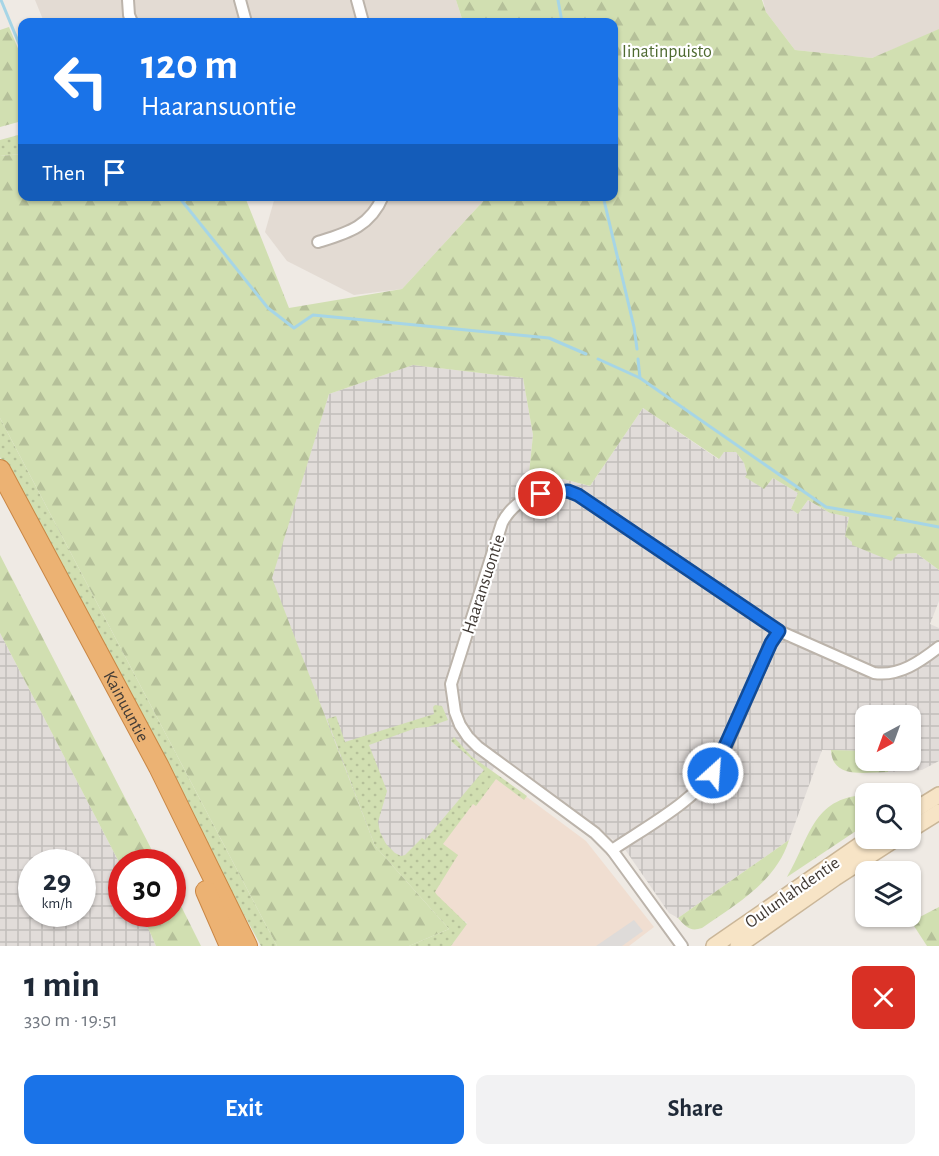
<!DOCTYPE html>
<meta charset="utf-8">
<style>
:root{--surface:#fff;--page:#f2f2f3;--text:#1f2937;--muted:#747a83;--accent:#1a73e8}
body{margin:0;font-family:"Alegreya Sans",sans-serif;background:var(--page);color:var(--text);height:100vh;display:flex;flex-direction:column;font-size:22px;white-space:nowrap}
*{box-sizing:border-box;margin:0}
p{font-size:20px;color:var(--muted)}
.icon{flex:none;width:33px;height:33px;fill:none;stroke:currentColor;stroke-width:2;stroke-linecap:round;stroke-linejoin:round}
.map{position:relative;height:946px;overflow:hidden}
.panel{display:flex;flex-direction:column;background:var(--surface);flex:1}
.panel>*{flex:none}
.top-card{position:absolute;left:18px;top:18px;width:600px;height:183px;border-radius:12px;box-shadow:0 2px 4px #0004;background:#1a73e8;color:#fff;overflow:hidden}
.needle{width:39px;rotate:221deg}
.fabs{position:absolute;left:855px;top:705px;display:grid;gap:12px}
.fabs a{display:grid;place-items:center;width:66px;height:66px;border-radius:12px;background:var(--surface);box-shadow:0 2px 4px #0004;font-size:30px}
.speed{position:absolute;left:18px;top:849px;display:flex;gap:12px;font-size:30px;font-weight:700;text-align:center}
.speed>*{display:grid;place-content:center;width:78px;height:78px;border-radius:50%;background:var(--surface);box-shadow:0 2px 4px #0004;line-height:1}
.speed small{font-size:15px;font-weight:400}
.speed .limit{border:9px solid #d22;background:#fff;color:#111}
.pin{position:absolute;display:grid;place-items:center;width:51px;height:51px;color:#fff;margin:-26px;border:3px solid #fff;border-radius:50%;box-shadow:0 2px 6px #0007}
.me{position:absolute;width:66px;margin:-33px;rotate:26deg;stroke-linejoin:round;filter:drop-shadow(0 0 4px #0008)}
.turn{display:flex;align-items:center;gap:21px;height:126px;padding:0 24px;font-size:27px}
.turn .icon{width:78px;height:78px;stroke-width:2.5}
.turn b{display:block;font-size:42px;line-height:51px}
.then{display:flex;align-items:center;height:57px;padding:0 24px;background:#0003;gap:12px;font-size:22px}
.round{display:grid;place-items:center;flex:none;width:63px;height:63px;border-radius:12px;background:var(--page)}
.overview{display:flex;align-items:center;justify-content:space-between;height:102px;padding:0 24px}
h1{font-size:36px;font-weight:700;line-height:45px}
.cta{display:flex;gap:12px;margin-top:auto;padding:12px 24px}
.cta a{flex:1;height:69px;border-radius:12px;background:var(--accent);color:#fff;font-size:24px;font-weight:700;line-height:69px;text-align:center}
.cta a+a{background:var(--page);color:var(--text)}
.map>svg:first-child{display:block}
.residential{fill:#e3dbd3}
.commercial{fill:#f0ded1}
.industrial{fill:url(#industrial-grid);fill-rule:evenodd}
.grass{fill:url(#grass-dots)}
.forest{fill:url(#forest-firs)}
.parking{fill:#dedbd9}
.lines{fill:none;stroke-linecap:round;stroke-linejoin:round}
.stream{stroke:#a6d5e6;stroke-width:3}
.street-casing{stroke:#bcb4ab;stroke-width:14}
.secondary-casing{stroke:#cab698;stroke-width:18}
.highway-casing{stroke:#c98644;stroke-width:22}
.street{stroke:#fff;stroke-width:10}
.secondary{stroke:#f7e4c6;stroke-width:15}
.highway{stroke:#ecb273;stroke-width:20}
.route-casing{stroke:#114b97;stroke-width:15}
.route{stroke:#1a73e8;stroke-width:10}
.labels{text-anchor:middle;stroke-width:4.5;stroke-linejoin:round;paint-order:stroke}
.park-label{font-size:18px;fill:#4e6a30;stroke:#fff}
.street-label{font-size:18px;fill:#413a35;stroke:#fff}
</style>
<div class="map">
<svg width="939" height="946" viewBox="0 0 939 946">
<defs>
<pattern id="industrial-grid" width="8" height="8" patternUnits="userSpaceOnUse" patternTransform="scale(1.5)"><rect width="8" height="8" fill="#e1dcd9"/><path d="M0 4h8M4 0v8" fill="none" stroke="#c2bebb"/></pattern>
<pattern id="grass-dots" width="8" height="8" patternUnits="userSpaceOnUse" patternTransform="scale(1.5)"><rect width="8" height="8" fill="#d1dfb1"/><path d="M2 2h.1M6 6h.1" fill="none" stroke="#b5c099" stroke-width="1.8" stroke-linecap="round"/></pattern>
<pattern id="forest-firs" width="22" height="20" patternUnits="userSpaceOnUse" patternTransform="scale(1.5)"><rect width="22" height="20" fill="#d1dfb1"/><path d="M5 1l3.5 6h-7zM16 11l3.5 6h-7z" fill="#b5c099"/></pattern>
</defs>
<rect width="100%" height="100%" fill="#efeae4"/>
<g class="residential">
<path d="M35 0H456L463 22H44Z"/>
<path d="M763 0H939V30L872 58 795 50 766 12Z"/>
<path d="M275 197H487L402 289 354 295 287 261 265 232Z"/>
</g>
<path class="commercial" d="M492 771 586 841 654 927 629 946H451L467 923 403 876Z"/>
<g class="industrial">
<path d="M413 365 523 378 533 435 528 483 563 479 590 486 643 408 718 459 724 452H736L744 463 747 474 764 489 773 478 798 493 791 509 798 514 808 500 830 513 849 517 845 536 898 554 916 553 939 570V601L930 624 939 628V761L922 770 888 772V761L910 760V716H866L865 751 822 750 789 840 678 918 669 913 624 848 502 756 492 771 403 876 375 846 271 578 329 394Z"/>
<path d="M0 633 121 866 122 914H142L156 946H0ZM32 862H82V914H32Z"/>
</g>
<g class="grass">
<path d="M22 134V154L0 156V140Z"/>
<path d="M0 418 277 946H261L211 854 97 629 0 457Z"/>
<path d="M435 705 442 706 448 720 428 727 416 728 369 745 387 791 378 822 380 832 386 844 395 853 401 856 405 855 422 838 425 840 484 770 451 741 454 737 471 756 527 796 524 800 496 779 476 806 473 804 443 844 458 855 435 892 437 895 467 924 451 946H409L449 929 375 846 327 719 336 716 345 742 434 714 433 707Z"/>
</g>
<g class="forest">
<path d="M456 0H762L766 12 795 50 872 58 939 29V570L916 553 898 554 891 561 852 545V542L845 536 849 517 830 513 808 500 798 514 791 509 798 493 773 478 764 489 745 477 747 474 744 463 736 452H724L719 459 643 408 590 486 563 479 528 483 533 435 523 378 413 365 329 394 272 578 375 846 449 929 409 946H277L0 418V156L22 154V196L245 197 289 308 402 289 487 197 614 196V22H463Z"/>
<path d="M9 27 22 58V121L0 127V30Z"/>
<path d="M0 555 158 862H122L121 866 0 633Z"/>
<path d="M831 750 865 751 866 760 888 761V772C867 772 832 780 831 750Z"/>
<path d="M865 795V825L787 877C810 838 812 798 865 795Z"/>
<path d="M789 840C776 882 736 904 702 928 690 932 686 927 678 918Z"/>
<path d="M173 890 201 946H156L142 914H172Z"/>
<path d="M939 907V946H927L914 926V920Z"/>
</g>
<path class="parking" d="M634 920 643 931 622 946H596Z"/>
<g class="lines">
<g class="stream">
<path d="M1 0 22 51"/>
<path d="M558 0 562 22"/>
<path d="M178 196 268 308 294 328 313 315 549 338 586 354"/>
<path d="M603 196 634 327 637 349"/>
<path d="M598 359 640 378"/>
<path d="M638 359 640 378 826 507 891 518"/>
<path d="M897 519 939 527"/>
</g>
<g class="street-casing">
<g id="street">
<path d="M128 0 129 15 132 22"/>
<path d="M240 0 246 22"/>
<path d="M357 0 363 22"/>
<path d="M318 242C347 233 370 227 383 196"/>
<path d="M612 850C646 827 699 799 719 763L771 643 779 631"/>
<path d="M682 946 612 850 595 833 478 747 468 737 460 725 455 712 451 684 502 523C516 496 550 484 578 495L779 631 874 673C899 677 921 661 939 647"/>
</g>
</g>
<g class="secondary-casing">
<g id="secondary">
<path d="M910 813 939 795"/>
<path d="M910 830 939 812"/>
<path d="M714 946 870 838"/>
<path d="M738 946 835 878 897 838"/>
</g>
</g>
<g class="highway-casing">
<g id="highway">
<path id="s1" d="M0 470 159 767 247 946"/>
<path d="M206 891 230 946"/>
</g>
</g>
<use href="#street" class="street"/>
<use href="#secondary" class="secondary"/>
<use href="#highway" class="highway"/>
</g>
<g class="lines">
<g class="route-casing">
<path id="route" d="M541 494 568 491 578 495 779 631 771 643 713 773"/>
</g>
<use href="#route" class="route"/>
</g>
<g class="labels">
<g class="park-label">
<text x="667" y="57">Iinatinpuisto</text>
</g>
<g class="street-label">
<text transform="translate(483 584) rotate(-72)" y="6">Haaransuontie</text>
<text dy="6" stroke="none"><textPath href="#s1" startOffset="268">Kainuuntie</textPath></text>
<text transform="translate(792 892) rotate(-35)" y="6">Oulunlahdentie</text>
</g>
</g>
</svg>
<div class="fabs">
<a><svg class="needle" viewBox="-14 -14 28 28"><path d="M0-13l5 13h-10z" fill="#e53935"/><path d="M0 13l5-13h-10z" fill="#747a83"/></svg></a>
<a><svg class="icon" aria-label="search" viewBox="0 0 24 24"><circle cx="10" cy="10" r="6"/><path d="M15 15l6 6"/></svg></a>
<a><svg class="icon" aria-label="layers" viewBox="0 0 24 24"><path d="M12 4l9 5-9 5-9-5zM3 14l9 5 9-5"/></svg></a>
</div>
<div class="speed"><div>29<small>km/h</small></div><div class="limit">30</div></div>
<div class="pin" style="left:541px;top:494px;background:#d93025"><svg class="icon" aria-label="arrive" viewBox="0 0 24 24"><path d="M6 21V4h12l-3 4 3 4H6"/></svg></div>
<svg class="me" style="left:713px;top:773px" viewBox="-20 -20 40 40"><circle r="17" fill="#1a73e8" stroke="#fff" stroke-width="3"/><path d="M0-11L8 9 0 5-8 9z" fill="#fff"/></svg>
<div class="top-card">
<div class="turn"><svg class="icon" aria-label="left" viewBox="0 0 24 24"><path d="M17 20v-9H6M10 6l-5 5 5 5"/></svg><div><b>120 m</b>Haaransuontie</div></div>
<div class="then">Then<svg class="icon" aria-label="arrive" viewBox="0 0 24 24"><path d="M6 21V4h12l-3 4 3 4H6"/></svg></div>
</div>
</div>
<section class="panel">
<div class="overview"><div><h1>1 min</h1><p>330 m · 19:51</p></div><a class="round" style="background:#d93025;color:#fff"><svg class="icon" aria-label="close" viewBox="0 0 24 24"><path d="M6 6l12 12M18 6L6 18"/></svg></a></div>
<div class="cta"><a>Exit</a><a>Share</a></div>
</section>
